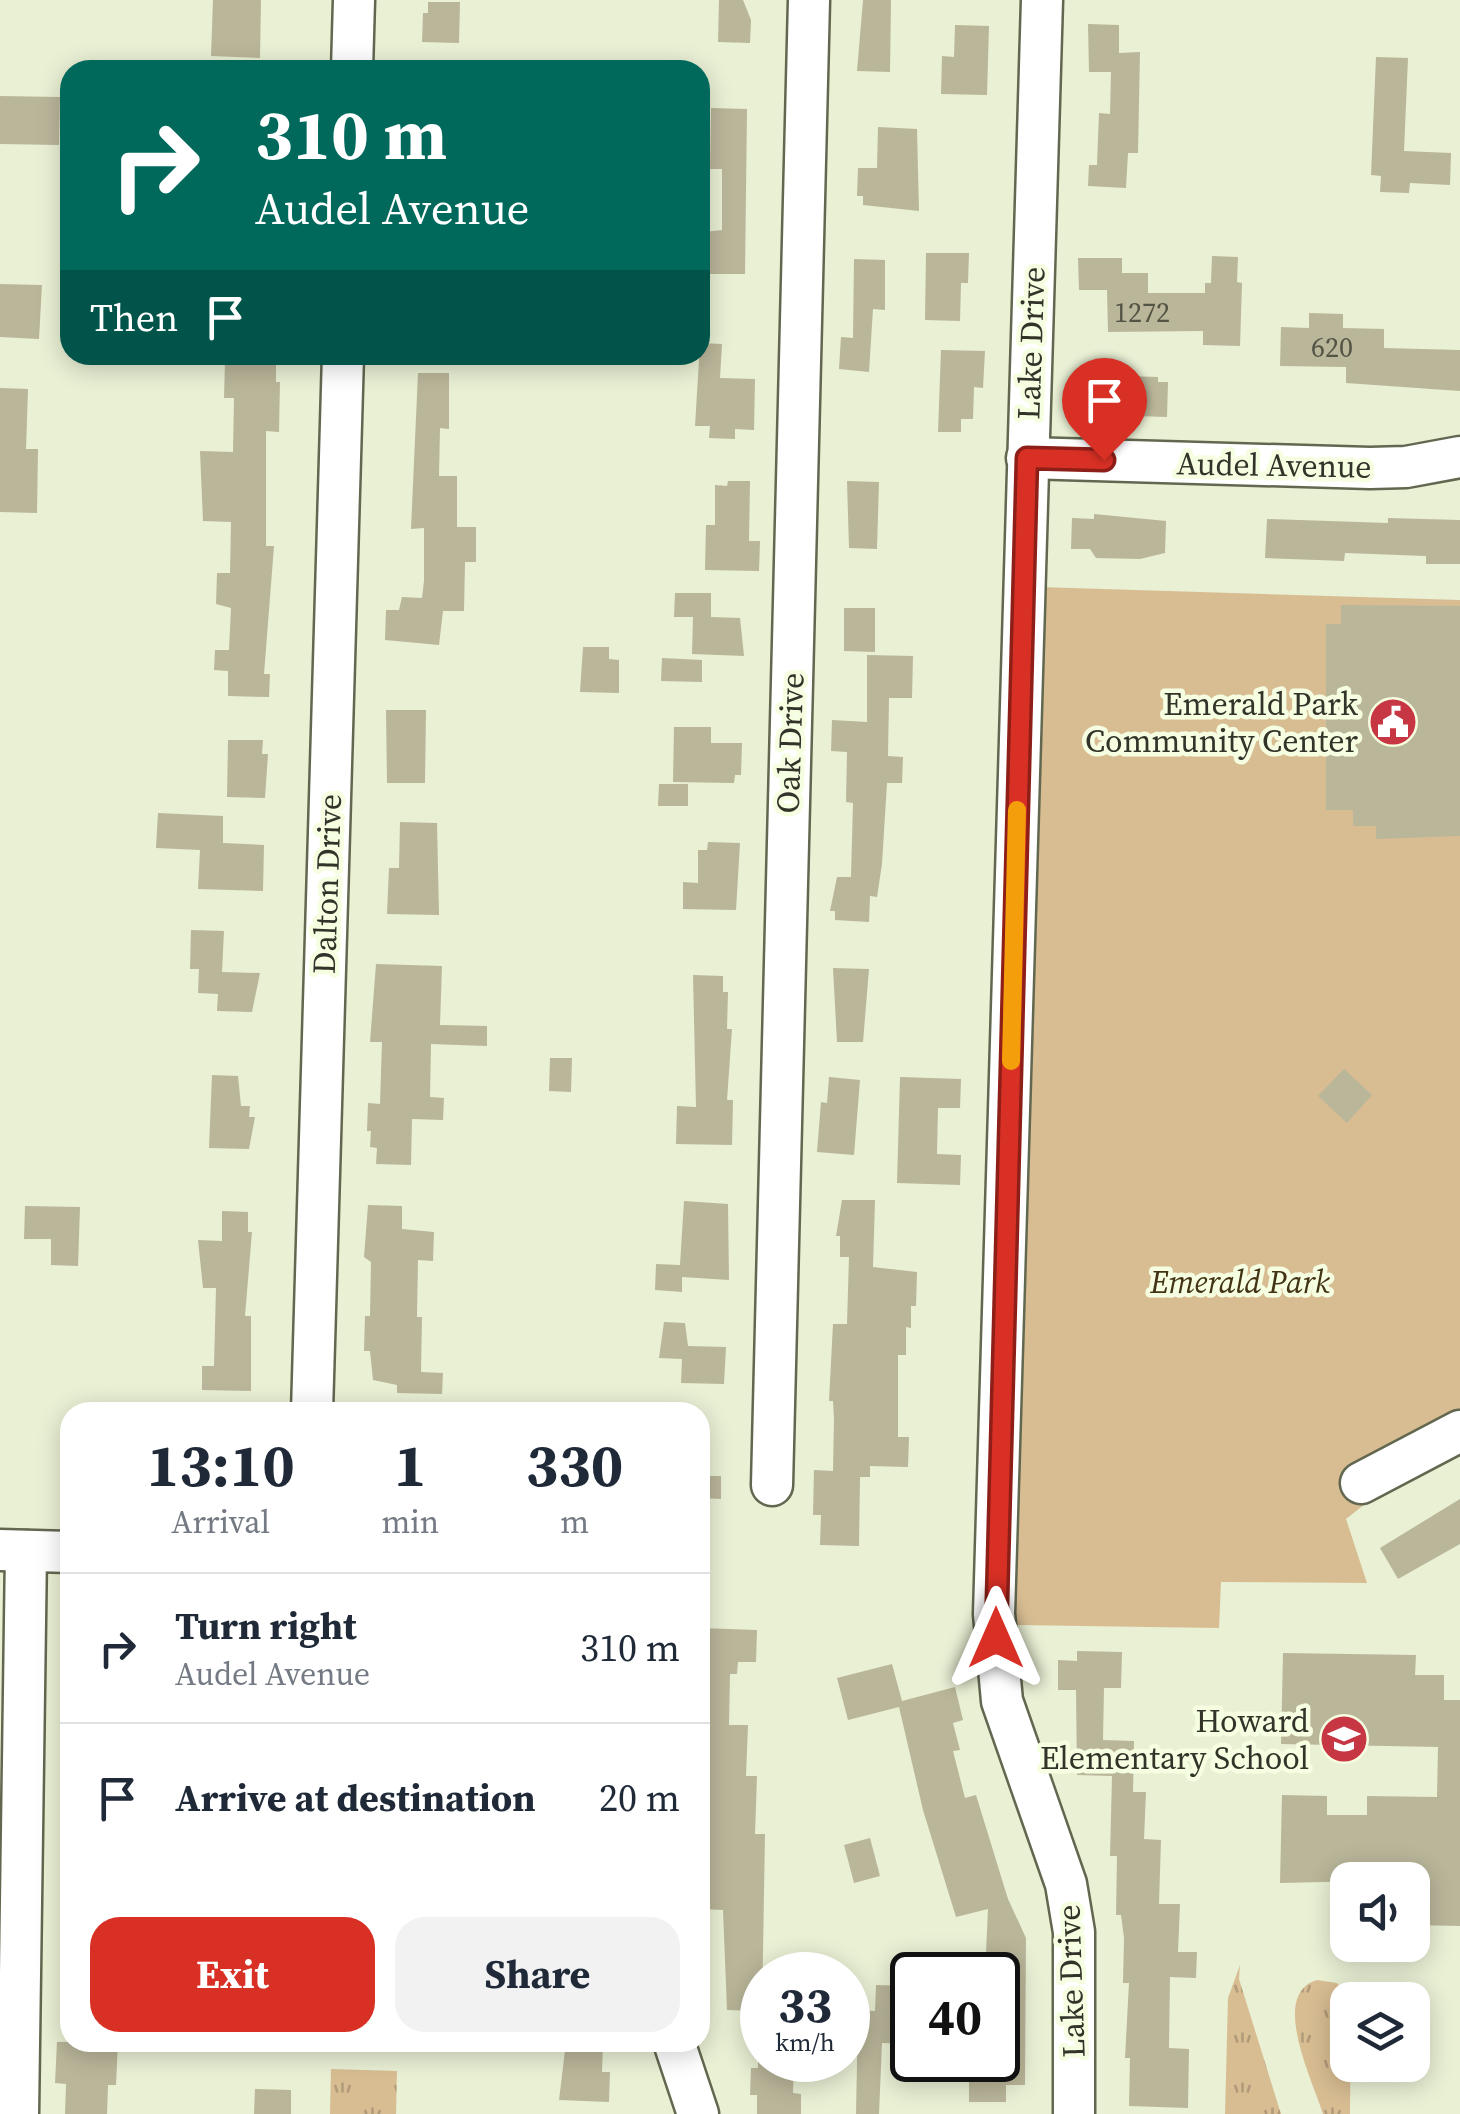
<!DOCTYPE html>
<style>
:root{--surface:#fff;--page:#f2f2f3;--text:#1f2937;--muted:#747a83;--line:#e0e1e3;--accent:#d93025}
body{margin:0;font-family:"Source Serif 4",serif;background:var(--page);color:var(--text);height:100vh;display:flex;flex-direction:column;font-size:38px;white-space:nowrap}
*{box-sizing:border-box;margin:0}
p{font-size:32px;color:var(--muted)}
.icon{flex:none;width:55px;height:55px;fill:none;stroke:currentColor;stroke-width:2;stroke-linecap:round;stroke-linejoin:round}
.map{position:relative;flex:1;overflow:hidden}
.sheet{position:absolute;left:60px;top:1402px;width:650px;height:650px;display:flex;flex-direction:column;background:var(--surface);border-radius:30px;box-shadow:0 5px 25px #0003}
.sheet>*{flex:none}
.top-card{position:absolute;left:60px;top:60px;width:650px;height:305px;border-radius:30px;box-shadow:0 5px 25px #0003;background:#00695c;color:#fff;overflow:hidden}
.buttons{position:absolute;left:1330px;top:1862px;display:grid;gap:20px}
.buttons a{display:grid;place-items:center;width:100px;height:100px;border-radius:20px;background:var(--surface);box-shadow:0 5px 25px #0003;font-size:50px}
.speed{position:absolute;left:740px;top:1952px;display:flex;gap:20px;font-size:50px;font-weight:700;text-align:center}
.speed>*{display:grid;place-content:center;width:130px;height:130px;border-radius:50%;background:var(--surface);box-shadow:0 5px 25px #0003;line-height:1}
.speed small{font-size:25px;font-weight:400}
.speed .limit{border:5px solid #111;border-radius:15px;background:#fff;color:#111}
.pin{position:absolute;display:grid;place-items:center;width:85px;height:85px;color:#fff;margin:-102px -42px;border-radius:50% 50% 50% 0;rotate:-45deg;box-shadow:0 0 10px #0007}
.pin .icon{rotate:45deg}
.me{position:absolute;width:110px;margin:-55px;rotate:0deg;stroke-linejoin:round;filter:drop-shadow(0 0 8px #0008)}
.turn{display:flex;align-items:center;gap:35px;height:210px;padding:0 30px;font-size:45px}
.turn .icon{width:130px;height:130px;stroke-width:2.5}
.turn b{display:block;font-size:70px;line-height:85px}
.then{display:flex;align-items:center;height:95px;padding:0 30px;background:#0003;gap:20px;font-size:38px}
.eta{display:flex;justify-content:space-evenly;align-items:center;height:170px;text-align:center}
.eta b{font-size:60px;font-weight:700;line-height:70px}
.primary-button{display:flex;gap:20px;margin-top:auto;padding:20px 30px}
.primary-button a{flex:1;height:115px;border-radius:30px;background:var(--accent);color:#fff;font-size:40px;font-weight:700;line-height:115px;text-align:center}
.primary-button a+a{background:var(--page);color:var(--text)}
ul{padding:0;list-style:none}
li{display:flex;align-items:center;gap:30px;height:150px;padding:0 30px;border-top:2px solid var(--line)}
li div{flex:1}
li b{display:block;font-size:38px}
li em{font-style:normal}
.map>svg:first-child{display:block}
.grass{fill:url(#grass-tufts)}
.park{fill:#d8bd93}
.building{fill:#bab69a}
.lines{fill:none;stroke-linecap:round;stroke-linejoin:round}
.minor-casing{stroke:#62684f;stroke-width:45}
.minor{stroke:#fff;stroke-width:40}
.route-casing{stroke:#8d1f18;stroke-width:25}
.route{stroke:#d93025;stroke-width:18}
.slow{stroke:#f59e0b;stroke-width:18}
.labels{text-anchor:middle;stroke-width:9;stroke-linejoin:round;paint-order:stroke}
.number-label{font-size:28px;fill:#545445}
.street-label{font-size:32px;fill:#323429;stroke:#f6fee1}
.poi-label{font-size:32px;fill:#323429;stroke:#f6fee1;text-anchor:end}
.park-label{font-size:32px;font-style:italic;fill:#433315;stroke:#f6fee1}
</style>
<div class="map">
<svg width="1460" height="2114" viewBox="0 0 1460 2114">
<defs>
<pattern id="grass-tufts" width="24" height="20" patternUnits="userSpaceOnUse" patternTransform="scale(2.5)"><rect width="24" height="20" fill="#d8bd93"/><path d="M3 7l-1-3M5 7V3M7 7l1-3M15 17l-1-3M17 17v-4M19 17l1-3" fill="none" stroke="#b09a78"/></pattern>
</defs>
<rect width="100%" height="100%" fill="#e9f0d4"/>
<g class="grass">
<path d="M1240 1965 1239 1979 1281 2114H1225L1228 1998Z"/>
<path d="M1317 1980 1337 1983 1351 1999 1350 2114H1323C1313 2081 1269 1994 1317 1980Z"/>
<path d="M331 2069 397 2071 396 2114H330Z"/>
</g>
<path class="park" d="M1039 587 1460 600V1420L1347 1476 1365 1504 1346 1519 1367 1583 1221 1582 1219 1628 1012 1625Z"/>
<g class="building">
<path d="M213 0H261L260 58 211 56Z"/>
<path d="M719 0H743L751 20 750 43 718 42Z"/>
<path d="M863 0H891L890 72 857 71Z"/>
<path d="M428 2H460L459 43 422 42 423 13H428Z"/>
<path d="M1088 24 1119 25V53L1140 52 1138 153H1128L1126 188 1088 186 1089 165H1097L1099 113 1110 114 1111 72H1089Z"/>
<path d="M955 25 989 26 987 95 941 94 942 56 954 57Z"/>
<path d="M1376 57 1408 58 1404 151 1451 153 1450 185 1410 183 1409 193 1380 192 1381 176 1371 175Z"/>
<path d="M0 96 60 97 59 145 0 144Z"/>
<path d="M711 108 747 109 745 274H703L704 232 722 230V169H710Z"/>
<path d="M878 127 917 129 919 211 863 205V196H857L858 168H877Z"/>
<path d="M926 253H969L968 283H961L960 321 925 320Z"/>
<path d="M1212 256 1238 257 1237 282 1242 283 1240 346 1203 345V331L1108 332 1107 290H1079L1078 258H1122V273H1148V293H1205V283H1211Z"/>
<path d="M854 259 885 260V310L873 309 869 372 839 369 841 337 853 338Z"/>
<path d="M0 284 42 285 39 339 0 337Z"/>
<path d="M1309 313 1343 314V328L1384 329V348L1460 350V391L1346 383V367L1280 366 1281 327 1309 328Z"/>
<path d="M700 343 722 344 720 378 755 379 754 430 735 429V439L709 438 710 426H695Z"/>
<path d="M941 350 985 351 983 388 974 387 973 419H961V432H938Z"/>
<path d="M225 360 276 364V382H280L279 432 266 431V546H274L264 674H270L269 697 228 696V671L214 670 215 650H229L231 608 216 604 217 573H230L231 522 203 521 200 451 233 452 234 398H224Z"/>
<path d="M418 373H449V429L440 428 439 476H457V527H476V562H465L464 611H443L439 645 385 640 386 610H399L402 597 422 598 424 581V528L411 529Z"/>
<path d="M1096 375 1158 377V382H1168L1167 417 1073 414 1074 380 1096 381Z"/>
<path d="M0 388 28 389 26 449H38L37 513 0 512Z"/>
<path d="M728 481H750L749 541H760L759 571 705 570 706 525H715V485L727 486Z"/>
<path d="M847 481 879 482 877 549 849 548Z"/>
<path d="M1094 514 1166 521 1165 553 1140 559 1096 558 1090 549H1071L1072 518 1094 519Z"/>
<path d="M1388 518 1460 520V564H1426V556L1345 553 1344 561 1265 558 1267 519 1388 523Z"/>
<path d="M675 593H711V617L740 618 744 656 692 654 693 617H674Z"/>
<path d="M1341 605 1460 606V836L1376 839V826H1353V810H1326V624H1341Z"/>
<path d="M844 608H875V652L844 651Z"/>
<path d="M583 647H609V659L619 660V693L580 692Z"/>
<path d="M867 655 913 656 912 698H889L888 756 903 757 902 783H887L882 864 877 897 870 896 869 922 835 920V911H830L837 877H851L853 803 846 802 847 752 831 751 832 720 867 722Z"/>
<path d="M662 658 702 660V682L661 681Z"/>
<path d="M386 710H426L425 783H387Z"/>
<path d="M674 727H711V743H742L741 775H735L734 783 673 782Z"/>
<path d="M228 740H263L262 754H268L265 798 227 797Z"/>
<path d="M659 784H688V806H658Z"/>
<path d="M158 813 223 816V843L264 845 263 891 198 889 200 850 156 848Z"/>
<path d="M400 822 437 823 439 915 387 914 389 868H399Z"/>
<path d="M708 842 740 843 736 910 683 909V882L698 883V850H707Z"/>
<path d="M191 930 224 931 222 972 260 973 252 1012 217 1011 218 994 198 993 199 969H190Z"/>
<path d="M376 964 442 966 440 1025 487 1026V1046L431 1044 430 1097 444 1098 443 1120 412 1119 411 1165 376 1164 377 1148 370 1147 371 1131H367L368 1103 380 1104 382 1042H370Z"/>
<path d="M833 968 869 969 863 1042H837Z"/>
<path d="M693 975 723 976V992H728L727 1029H732L727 1100H733L732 1145 676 1144 677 1106 696 1107Z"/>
<path d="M550 1058H572L571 1092 549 1091Z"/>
<path d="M1344 1069 1372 1095 1347 1123 1318 1096Z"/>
<path d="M212 1075 238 1076 241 1106H250L249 1117H255L249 1149 209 1148Z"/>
<path d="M829 1077 860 1080 854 1155 817 1152 821 1102 827 1103Z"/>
<path d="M900 1077 961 1079 960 1108H938L937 1154 961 1155 960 1185 897 1183Z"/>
<path d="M842 1200H875L873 1267 917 1272 916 1306H911V1328L906 1327V1355H898V1437H909L908 1467 870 1466V1477H860L859 1546 820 1545 821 1515H813L814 1470 833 1471 834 1419 833 1401H829L833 1324H847L849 1257H840V1236H836Z"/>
<path d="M684 1201 728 1204 729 1280 682 1277V1292L655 1290 656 1264 680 1265Z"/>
<path d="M368 1205 402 1206V1229L434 1232 433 1261 418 1260 417 1317H422L421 1372 443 1373 442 1394 397 1393V1385L373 1380 370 1351H364L365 1316H370L371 1262 364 1257Z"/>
<path d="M25 1206 80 1207 78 1266 51 1265V1239H24Z"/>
<path d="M222 1211 248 1212V1232H252L245 1316H251V1391L202 1390V1366H214L216 1288H203L198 1240 222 1241Z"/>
<path d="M664 1322 685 1323 688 1346 726 1347 724 1384 681 1383 682 1359 659 1358Z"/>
<path d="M700 1476H721V1499L700 1498Z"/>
<path d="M1460 1499V1544L1398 1579 1380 1548Z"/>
<path d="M700 1628 757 1630 756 1662H738L737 1674H730L729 1725H748L746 1776H757L755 1834H765L762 2011 727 2010 723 1910 700 1909Z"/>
<path d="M1077 1651 1122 1652 1121 1688H1104L1103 1740 1134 1741 1133 1792H1146L1144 1839 1161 1840 1159 1904H1180L1178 1952H1197L1196 1978 1170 1977 1169 2048 1189 2049 1188 2108 1129 2106 1130 2058H1125L1129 1983H1123L1124 1938 1121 1915H1116L1117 1856H1110L1112 1776 1077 1775 1076 1690H1058V1660L1077 1661Z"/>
<path d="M1283 1653 1416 1655 1415 1675H1444V1700H1460V1926L1412 1925V1880L1280 1883 1282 1795 1327 1796V1815H1367V1796L1437 1797 1438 1747 1281 1744Z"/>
<path d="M892 1664 902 1701 955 1687 963 1720 953 1723 960 1750 953 1751 965 1798 976 1795 1008 1899 1026 1938 1025 2085H1006V2102H969V2064L972 2060H998V1975H985L988 1909 956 1917 923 1810 899 1707 848 1720 837 1678Z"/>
<path d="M870 1838 880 1876 854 1883 844 1845Z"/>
<path d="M876 1985 911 1986 912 2044 882 2043 879 2114H856L858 2010 875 2011Z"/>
<path d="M57 2042H118L116 2085H108L107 2114H65L66 2084 55 2083Z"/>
<path d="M566 2042H603L602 2072H610L609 2102 559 2100Z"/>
<path d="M758 2060H794L793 2093 801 2094V2114H757V2095H750L751 2068H758Z"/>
<path d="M255 2089 291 2090V2114H254Z"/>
</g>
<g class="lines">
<g class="minor-casing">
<g id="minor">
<path d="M1042 0 994 1614 1002 1701 1066 1884 1074 1932V2114"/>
<path d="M352 70 354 0"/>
<path d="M1027 458 1370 468 1406 467 1460 457"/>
<path d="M312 1412 343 355"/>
<path d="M1361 1483 1460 1431"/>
<path d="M772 1485 809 0"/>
<path d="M0 1550 70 1552"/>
<path d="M674 2042 698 2114"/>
<path d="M18 2114 26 1551"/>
</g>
</g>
<use href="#minor" class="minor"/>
</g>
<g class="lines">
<g class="route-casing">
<path id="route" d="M996 1638 1027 458 1104 460"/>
</g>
<use href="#route" class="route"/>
<path class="slow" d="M1011 1061 1017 810"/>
</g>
<defs>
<g id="civic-disc" transform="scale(2.5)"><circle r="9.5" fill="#c73743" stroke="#f6fee1"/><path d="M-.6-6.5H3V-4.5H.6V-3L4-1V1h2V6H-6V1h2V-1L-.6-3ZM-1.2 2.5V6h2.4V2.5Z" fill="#fff"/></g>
<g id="school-disc" transform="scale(2.5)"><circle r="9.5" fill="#c73743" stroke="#f6fee1"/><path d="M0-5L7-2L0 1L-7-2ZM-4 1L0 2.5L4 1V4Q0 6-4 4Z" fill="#fff"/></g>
</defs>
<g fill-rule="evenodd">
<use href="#civic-disc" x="1393" y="722"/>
<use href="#school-disc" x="1344" y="1739"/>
</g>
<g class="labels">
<g class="number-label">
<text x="1142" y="322">1272</text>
<text x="1332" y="357">620</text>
</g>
<g class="street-label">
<text transform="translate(1031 343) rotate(-88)" y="11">Lake Drive</text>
<text transform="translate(1274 465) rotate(1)" y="11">Audel Avenue</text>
<text transform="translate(790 743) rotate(-88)" y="11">Oak Drive</text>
<text transform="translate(327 884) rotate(-88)" y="11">Dalton Drive</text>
<text transform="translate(1071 1981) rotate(-92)" y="11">Lake Drive</text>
</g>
<g class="poi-label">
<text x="1358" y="715">Emerald Park<tspan x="1358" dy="37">Community Center</tspan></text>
<text x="1309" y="1732">Howard<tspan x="1309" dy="37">Elementary School</tspan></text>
</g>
<g class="park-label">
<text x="1240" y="1293">Emerald Park</text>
</g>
</g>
</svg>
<div class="buttons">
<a><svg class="icon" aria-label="sound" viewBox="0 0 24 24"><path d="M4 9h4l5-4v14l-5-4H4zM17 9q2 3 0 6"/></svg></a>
<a><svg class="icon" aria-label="layers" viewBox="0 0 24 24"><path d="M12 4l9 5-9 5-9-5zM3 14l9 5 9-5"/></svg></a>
</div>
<div class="speed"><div>33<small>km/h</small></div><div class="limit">40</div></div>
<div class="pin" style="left:1104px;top:460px;background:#d93025"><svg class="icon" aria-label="arrive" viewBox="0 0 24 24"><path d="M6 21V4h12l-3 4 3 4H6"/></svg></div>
<svg class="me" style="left:996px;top:1638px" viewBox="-20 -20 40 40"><path d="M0-17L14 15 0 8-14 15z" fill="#d93025" stroke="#fff" stroke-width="4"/></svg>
<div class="top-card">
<div class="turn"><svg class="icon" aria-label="right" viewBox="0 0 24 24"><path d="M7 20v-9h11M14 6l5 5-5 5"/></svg><div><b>310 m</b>Audel Avenue</div></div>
<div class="then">Then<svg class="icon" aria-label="arrive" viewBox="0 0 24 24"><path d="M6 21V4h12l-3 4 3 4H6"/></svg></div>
</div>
<section class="sheet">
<div class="eta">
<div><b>13:10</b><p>Arrival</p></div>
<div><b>1</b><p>min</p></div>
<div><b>330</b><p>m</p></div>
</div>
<ul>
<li><svg class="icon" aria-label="right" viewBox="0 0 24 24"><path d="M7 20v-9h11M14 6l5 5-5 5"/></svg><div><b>Turn right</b><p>Audel Avenue</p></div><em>310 m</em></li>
<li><svg class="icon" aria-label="arrive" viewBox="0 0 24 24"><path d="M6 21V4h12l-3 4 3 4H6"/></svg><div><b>Arrive at destination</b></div><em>20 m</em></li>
</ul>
<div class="primary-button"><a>Exit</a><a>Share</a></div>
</section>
</div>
